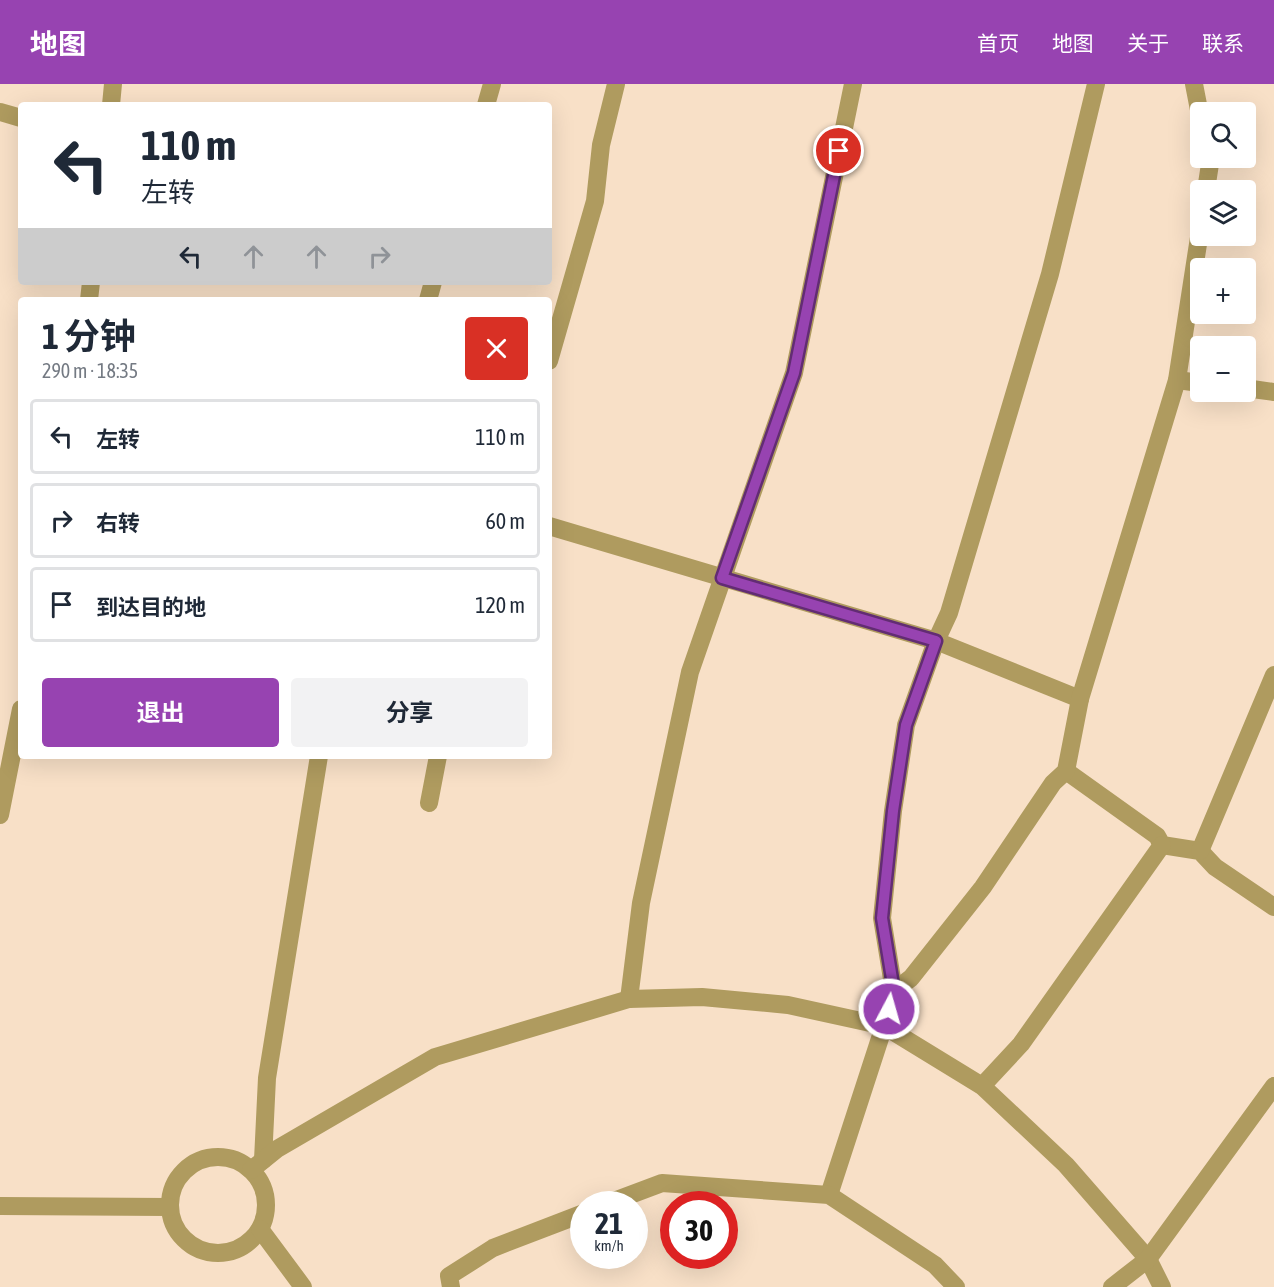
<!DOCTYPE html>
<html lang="zh">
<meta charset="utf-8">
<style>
:root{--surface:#fff;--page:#f2f2f3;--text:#1f2937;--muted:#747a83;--line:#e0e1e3;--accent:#9743b1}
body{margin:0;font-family:"Asap Condensed","Noto Sans SC",sans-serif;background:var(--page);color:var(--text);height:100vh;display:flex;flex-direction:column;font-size:22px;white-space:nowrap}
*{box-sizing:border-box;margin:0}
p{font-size:20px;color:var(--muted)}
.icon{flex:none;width:33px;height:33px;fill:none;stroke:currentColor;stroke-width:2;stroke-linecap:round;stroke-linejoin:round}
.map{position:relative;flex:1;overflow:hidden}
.details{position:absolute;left:18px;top:213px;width:534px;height:462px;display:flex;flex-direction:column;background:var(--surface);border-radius:6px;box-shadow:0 6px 24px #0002}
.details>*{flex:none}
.top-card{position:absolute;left:18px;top:18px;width:534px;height:183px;border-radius:6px;box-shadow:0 6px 24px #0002;background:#fff;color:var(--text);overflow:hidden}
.buttons{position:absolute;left:1190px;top:18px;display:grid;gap:12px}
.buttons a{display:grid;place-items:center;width:66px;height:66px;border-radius:6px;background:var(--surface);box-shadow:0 6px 24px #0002;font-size:30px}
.speed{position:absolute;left:570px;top:1107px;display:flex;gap:12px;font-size:30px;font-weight:700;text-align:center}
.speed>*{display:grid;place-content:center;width:78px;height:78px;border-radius:50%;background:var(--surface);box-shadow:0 6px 24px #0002;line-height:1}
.speed small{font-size:15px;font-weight:400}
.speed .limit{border:9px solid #d22;background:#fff;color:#111}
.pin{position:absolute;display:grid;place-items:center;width:51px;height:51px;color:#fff;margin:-26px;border:3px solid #fff;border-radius:50%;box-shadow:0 2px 6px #0007}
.me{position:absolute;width:66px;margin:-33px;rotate:6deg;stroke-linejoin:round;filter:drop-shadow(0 0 4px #0008)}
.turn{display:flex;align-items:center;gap:21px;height:126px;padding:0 24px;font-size:27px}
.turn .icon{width:78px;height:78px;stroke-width:2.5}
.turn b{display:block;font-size:42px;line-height:51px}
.lanes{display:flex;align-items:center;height:57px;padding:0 24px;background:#0003;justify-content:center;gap:30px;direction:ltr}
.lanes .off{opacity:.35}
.round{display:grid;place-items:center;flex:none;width:63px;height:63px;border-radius:6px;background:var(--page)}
.overview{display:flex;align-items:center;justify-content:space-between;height:102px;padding:0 24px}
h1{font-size:36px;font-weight:700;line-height:45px}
.button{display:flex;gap:12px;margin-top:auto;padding:12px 24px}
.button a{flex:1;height:69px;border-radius:6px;background:var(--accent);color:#fff;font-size:24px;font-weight:700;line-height:69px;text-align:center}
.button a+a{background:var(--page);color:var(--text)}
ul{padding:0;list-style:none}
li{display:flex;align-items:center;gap:18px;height:75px;margin:0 12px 9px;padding:0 12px;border:3px solid var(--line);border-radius:6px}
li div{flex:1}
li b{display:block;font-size:22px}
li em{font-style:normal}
header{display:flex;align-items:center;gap:36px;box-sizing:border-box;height:84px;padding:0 30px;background:var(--accent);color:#fff}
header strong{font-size:28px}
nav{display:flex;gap:33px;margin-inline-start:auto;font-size:21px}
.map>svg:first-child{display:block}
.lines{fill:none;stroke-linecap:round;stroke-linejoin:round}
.minor{stroke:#af9b5f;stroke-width:18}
.route-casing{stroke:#622c73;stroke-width:15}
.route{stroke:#9743b1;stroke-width:10}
</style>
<header>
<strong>地图</strong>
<nav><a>首页</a><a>地图</a><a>关于</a><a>联系</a></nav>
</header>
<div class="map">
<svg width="1274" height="1203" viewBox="0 0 1274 1203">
<rect width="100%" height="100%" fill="#f8e0c7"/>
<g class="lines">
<g class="minor">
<path d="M1194 0 1200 31"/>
<path d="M111 21 113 0"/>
<path d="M486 21 492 0"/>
<path d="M0 28 21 34"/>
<path d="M1206 106 1210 80 1209 74"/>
<path d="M89 216 91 198"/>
<path d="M428 216 433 198"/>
<path d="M549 277 595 117 601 61 616 0"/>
<path d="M1177 296 1200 299"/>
<path d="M1245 304 1274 308"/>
<path d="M549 442 936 557 1080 615"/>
<path d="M1066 687 1157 752 1162 761 1200 767 1215 783 1274 823"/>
<path d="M429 719 438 672"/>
<path d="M0 731 21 625"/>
<path d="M1200 767 1274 591"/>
<path d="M894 907 911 894 983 803 1053 699 1066 687 1080 615 1177 296 1200 147"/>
<path d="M629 915 641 819 690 588 794 289 853 0"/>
<path d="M982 1002 1021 960 1162 761"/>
<circle cx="218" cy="1121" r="48"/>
<path d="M263 1076 267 994 319 672"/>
<path d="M251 1086 277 1065 435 973 629 915 702 913 788 921 884 942 982 1002 1066 1081 1148 1175 1162 1203"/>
<path d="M829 1111 884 942 894 907 882 834 893 727 906 641 936 557 949 529 1050 190 1096 0"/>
<path d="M606 1120 662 1099 829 1111 935 1181 956 1203"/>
<path d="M0 1122 169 1123"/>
<path d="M260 1145 303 1203"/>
<path d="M451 1203 449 1192 493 1164 584 1129"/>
<path d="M1112 1203 1148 1175 1274 1002"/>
</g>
</g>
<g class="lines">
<g class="route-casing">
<path id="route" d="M839 67 794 289 722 494 936 557 906 641 893 727 882 834 894 907 889 925"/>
</g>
<use href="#route" class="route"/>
</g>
</svg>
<div class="buttons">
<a><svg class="icon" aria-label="search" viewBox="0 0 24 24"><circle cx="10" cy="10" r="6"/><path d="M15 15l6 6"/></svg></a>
<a><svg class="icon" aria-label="layers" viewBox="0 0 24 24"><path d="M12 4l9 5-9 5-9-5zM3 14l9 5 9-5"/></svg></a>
<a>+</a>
<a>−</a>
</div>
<div class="speed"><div>21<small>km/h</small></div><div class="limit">30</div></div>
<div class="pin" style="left:839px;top:67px;background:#d93025"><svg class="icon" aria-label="arrive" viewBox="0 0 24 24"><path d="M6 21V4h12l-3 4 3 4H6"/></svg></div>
<svg class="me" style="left:889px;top:925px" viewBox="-20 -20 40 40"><circle r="17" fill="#9743b1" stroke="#fff" stroke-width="3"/><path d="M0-11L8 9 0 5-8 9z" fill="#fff"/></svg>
<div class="top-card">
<div class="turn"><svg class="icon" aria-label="left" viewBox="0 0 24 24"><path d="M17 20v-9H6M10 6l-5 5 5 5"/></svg><div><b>110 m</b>左转</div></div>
<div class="lanes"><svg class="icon" aria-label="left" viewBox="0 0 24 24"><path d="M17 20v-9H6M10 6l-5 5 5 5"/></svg><svg class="icon off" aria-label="ahead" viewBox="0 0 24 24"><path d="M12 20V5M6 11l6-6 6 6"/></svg><svg class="icon off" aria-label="ahead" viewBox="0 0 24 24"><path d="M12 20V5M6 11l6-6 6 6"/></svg><svg class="icon off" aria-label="right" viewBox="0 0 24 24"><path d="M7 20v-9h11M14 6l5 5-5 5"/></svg></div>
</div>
<section class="details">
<div class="overview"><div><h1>1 分钟</h1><p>290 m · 18:35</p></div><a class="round" style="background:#d93025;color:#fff"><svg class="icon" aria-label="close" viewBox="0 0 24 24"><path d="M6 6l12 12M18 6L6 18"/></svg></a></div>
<ul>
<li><svg class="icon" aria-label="left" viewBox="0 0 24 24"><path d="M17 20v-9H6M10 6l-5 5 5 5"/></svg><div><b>左转</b></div><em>110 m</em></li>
<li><svg class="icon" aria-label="right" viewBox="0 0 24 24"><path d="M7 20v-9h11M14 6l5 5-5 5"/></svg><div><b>右转</b></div><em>60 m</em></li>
<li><svg class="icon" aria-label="arrive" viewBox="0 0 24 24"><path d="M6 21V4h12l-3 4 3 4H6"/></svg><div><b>到达目的地</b></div><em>120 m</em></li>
</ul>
<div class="button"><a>退出</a><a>分享</a></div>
</section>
</div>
